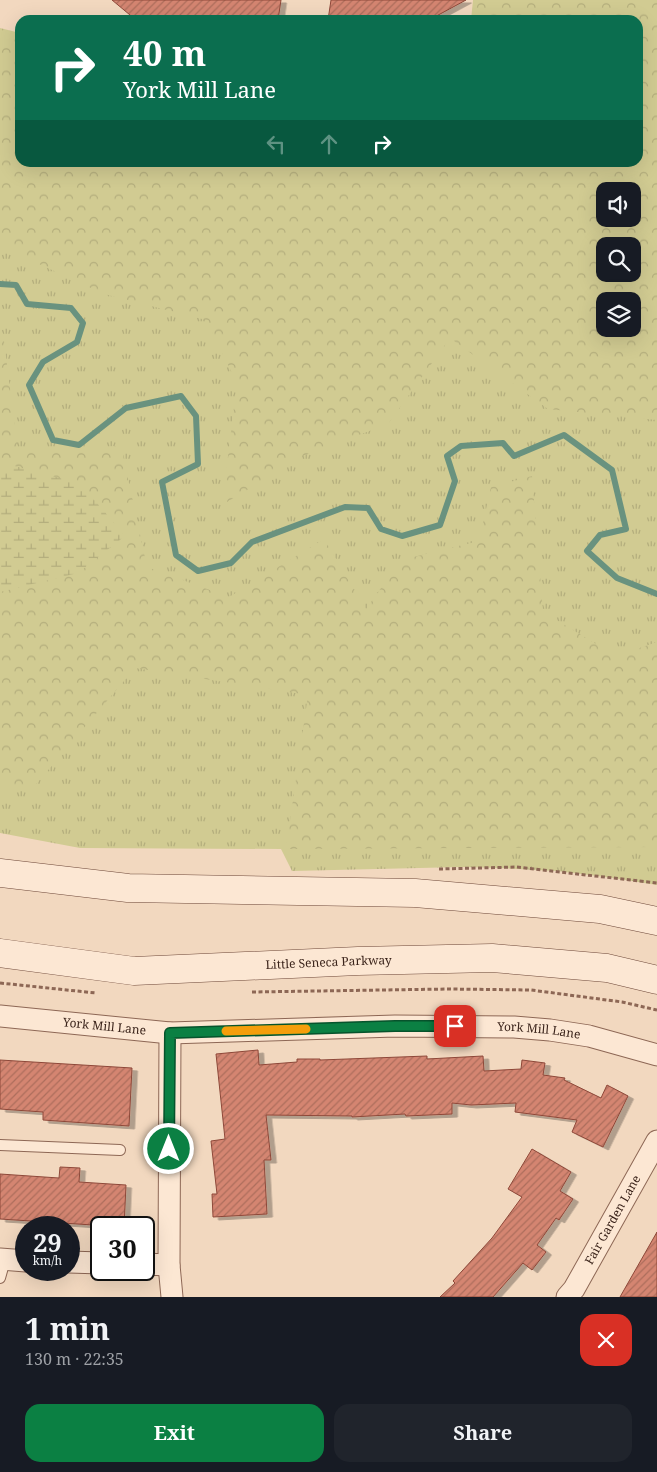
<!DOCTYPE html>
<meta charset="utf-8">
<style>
:root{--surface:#171b24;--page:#20242c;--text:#f1f3f6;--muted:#9ea1a6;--accent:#0b8043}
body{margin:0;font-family:"Noto Serif",serif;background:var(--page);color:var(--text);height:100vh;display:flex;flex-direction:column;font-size:19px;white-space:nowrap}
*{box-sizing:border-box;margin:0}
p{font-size:16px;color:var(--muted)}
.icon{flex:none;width:28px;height:28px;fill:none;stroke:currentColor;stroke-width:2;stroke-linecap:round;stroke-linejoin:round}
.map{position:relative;height:1297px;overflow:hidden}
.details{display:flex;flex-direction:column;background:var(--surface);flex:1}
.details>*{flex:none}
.top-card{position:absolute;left:15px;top:15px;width:628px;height:152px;border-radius:15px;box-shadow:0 5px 20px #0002;background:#0b6e4f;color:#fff;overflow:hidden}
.tools{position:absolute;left:596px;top:182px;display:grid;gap:10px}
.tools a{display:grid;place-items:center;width:45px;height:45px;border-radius:10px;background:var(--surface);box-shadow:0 5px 20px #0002;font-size:25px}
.speed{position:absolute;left:15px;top:1216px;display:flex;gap:10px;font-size:25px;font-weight:700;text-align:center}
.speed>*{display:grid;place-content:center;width:65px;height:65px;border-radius:50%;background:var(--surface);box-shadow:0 5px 20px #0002;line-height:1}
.speed small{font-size:12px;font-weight:400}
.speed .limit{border:2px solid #111;border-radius:8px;background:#fff;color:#111}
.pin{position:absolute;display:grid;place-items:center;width:42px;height:42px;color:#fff;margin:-21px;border-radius:10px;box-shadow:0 2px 8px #0006}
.me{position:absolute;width:55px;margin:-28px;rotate:0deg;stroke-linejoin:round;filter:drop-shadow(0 0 4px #0008)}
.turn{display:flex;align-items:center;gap:18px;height:105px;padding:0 25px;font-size:22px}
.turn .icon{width:65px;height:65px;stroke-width:2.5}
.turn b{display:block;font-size:35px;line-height:42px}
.lanes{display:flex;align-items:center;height:48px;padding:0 25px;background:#0003;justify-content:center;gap:25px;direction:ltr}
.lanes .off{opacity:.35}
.round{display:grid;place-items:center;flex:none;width:52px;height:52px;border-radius:15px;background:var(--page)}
.head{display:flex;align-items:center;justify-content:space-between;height:85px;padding:0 25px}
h1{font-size:30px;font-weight:700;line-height:38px}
.action{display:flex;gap:10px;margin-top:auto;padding:10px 25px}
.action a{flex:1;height:58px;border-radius:15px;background:var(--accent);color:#fff;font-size:20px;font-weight:700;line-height:58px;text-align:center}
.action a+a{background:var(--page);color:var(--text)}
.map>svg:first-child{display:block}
.grass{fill:url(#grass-tufts);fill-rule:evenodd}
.forest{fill:url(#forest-crowns);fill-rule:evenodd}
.wetland{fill:url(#wetland-marsh)}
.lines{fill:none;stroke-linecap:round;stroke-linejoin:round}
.stream{stroke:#69927f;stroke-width:6}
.building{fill:url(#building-hatch);stroke:#8e4839;filter:url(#shadow)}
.lane-casing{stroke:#8d6755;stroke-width:12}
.street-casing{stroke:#8d6755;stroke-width:23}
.secondary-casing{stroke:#6e4839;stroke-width:29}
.path{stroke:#8d6755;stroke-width:3;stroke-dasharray:4 2.5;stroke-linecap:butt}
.lane{stroke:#fce7d3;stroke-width:10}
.street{stroke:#fce7d3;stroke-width:21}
.secondary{stroke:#fce7d3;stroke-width:28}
.route-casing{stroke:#07532c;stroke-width:12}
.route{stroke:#0b8043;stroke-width:9}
.slow{stroke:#f59e0b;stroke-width:9}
.labels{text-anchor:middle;stroke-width:5;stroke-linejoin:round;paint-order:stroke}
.street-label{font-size:12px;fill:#3b241b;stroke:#f9e4cf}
</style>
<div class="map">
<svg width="657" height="1297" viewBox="0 0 657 1297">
<defs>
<pattern id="grass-tufts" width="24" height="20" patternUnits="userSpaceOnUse" patternTransform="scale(1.25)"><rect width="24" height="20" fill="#d1cb92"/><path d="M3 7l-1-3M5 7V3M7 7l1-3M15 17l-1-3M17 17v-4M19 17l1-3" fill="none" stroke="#b4ae7d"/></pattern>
<pattern id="forest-crowns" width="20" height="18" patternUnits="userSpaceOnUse" patternTransform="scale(1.25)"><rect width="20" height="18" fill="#d1cb92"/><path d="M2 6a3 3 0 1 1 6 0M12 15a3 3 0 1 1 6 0" fill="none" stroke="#b4ae7d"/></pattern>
<pattern id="wetland-marsh" width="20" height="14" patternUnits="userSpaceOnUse" patternTransform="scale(1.25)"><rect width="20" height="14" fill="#d1cb92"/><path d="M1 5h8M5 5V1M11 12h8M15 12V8" fill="none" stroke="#b4ae7d"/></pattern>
<pattern id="building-hatch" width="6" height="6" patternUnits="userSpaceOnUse" patternTransform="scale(1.25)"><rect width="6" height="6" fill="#d48571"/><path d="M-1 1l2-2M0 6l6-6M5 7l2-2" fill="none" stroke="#ad6d5c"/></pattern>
<filter id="shadow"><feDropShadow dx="5.5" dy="3" stdDeviation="0" flood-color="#0004"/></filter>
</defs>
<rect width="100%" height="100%" fill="#f2d8bf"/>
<path class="grass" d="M473 0H657V885L613 878 557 871 500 868 462 867 292 871 281 849 80 848 0 833V32L20 162H638V20H471ZM605 191H632V219H605ZM605 246H632V274H605ZM605 301H632V329H605Z"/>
<g class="forest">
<path d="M475 0H657V420L548 409 450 338 388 424 303 456 222 505 237 383 206 320 104 294 0 246V28L20 33V162H638V20H476ZM605 191H632V219H605ZM605 246H632V274H605ZM605 301H632V329H605Z"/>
<path d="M0 332 3 333 18 452 121 446 147 567 229 597 324 539 366 609 401 560 479 541 491 487 532 476 543 612 616 656 657 642V847L286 849 308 695 135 668 32 789 0 790Z"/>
</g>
<path class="wetland" d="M0 462 81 484 125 536 78 573 0 592Z"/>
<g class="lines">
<path class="stream" d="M0 284 16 285 27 304 71 308 83 323 77 342 43 362 29 385 53 440 79 445 126 408 181 396 196 416 198 464 162 482 176 555 198 571 231 563 252 542 345 507 368 508 381 529 402 536 440 525 455 481 447 456 461 446 503 443 514 456 564 435 612 470 626 529 600 535 587 551 617 578 657 594"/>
</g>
<g class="building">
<path d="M112 0H281L278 20H136Z"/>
<path d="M331 0H466L429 20H328Z"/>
<path d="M258 1050 259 1065 297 1062V1059H320V1060L427 1056V1059L483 1056 484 1071 521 1069 522 1060 545 1063 543 1075 565 1078 564 1080 601 1098 607 1085 628 1096 603 1147 572 1132 577 1120 515 1112 516 1103 471 1105 452 1103V1114L406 1116 405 1114 352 1117V1116L266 1115 271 1160H264L267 1214 213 1217 212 1194H217L211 1141 225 1139 216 1054Z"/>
<path d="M0 1060 132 1068 129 1126 43 1120V1112L0 1109Z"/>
<path d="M532 1149 571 1172 560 1191 573 1199 559 1220 556 1218 537 1245 546 1252 532 1270 523 1263 493 1297H440L455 1283 453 1281 492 1238 522 1197 508 1189Z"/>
<path d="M60 1167 80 1168 79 1182 126 1185 124 1227 0 1219V1174L59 1178Z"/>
<path d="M657 1232V1297H620Z"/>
</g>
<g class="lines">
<g class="lane-casing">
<g id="lane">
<path d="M0 1145 120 1150"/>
<path d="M0 1278 5 1260"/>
</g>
</g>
<g class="street-casing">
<g id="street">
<path id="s1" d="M0 1016 170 1033 395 1026 514 1027 550 1030 589 1036 657 1055"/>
<path d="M170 1033 169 1265 172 1297"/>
<path d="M0 1259 26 1261"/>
<path d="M69 1262 101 1263"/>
<path d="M144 1264 169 1265"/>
<path id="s2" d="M567 1297 574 1289 657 1141"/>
</g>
</g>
<g class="secondary-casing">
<g id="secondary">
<path d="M0 873 128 888 415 893 600 909 657 921"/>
<path id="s3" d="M0 953 134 971 358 961 492 958 607 968 657 980"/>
</g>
</g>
<g class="path">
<path d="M439 869 516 867 657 883"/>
<path d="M0 983 96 993"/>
<path d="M252 992 449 989 531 990 622 1002 657 1010"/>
</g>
<use href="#lane" class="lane"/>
<use href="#street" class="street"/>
<use href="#secondary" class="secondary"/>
</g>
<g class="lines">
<g class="route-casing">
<path id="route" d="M169 1149 170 1033 395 1026H455"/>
</g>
<use href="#route" class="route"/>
<path class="slow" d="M226 1031 306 1029"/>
</g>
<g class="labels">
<g class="street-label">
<text dy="4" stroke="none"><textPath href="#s3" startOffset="330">Little Seneca Parkway</textPath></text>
<text dy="4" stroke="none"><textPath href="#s1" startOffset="105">York Mill Lane</textPath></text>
<text dy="4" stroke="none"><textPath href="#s1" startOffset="540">York Mill Lane</textPath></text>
<text dy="4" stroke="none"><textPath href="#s2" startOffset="90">Fair Garden Lane</textPath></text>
</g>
</g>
</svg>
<div class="tools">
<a><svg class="icon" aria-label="sound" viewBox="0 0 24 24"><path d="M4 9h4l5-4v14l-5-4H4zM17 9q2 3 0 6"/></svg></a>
<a><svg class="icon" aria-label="search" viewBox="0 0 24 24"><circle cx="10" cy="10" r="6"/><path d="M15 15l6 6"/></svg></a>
<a><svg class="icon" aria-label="layers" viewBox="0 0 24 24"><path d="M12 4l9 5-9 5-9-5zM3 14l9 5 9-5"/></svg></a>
</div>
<div class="speed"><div>29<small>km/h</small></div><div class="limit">30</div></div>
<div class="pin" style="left:455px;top:1026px;background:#d93025"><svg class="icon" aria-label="arrive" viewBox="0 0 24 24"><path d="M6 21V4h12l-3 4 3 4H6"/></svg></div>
<svg class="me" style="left:169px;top:1149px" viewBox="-20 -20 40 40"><circle r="17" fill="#0b8043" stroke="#fff" stroke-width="3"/><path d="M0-11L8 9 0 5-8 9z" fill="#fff"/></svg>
<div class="top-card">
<div class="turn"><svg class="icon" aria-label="right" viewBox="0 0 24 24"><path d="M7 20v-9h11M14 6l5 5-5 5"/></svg><div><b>40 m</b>York Mill Lane</div></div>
<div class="lanes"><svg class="icon off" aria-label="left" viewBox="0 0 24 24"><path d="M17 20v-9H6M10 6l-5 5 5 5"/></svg><svg class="icon off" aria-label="ahead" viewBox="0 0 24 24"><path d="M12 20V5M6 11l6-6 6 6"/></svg><svg class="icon" aria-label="right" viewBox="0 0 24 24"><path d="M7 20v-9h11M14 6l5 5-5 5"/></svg></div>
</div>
</div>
<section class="details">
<div class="head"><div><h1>1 min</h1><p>130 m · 22:35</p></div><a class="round" style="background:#d93025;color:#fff"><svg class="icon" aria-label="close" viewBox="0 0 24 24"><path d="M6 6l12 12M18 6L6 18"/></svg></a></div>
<div class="action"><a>Exit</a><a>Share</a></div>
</section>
